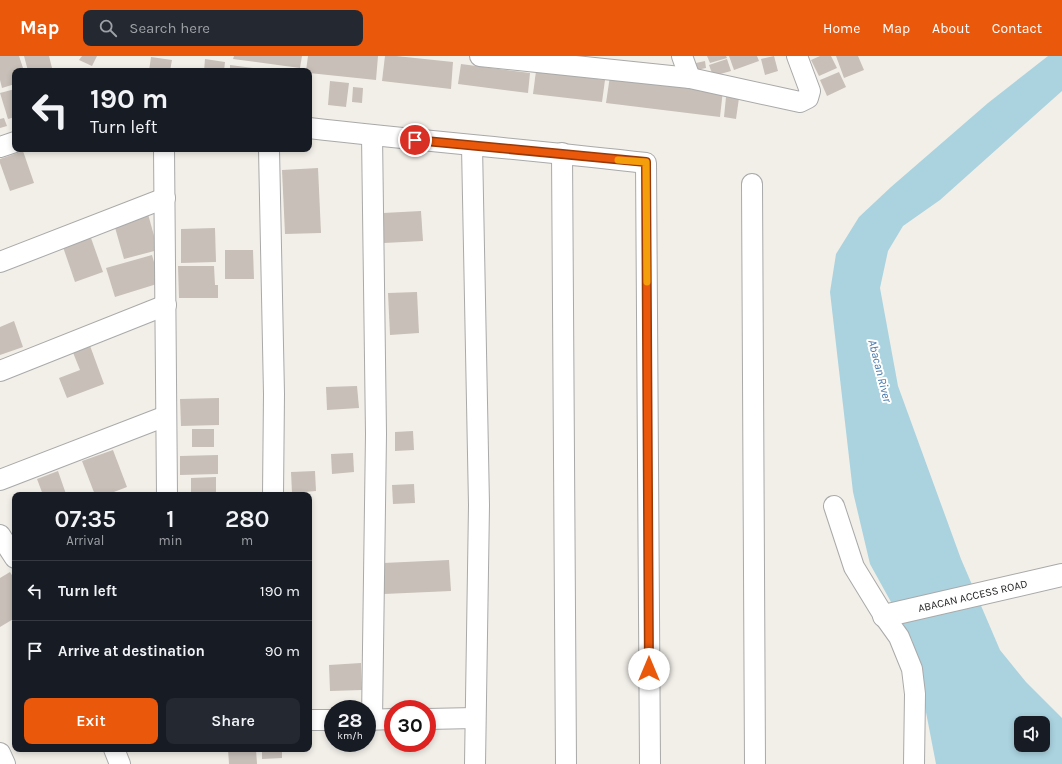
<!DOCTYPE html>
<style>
:root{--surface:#171b24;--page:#242831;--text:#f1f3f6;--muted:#9ea1a6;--line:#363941;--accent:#ea580c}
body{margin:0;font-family:Karla,sans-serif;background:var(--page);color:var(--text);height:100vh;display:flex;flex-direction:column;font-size:15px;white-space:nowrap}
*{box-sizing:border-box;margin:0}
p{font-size:13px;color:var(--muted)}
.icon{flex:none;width:22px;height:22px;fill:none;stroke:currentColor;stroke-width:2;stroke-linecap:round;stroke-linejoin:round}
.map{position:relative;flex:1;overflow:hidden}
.details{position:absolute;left:12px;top:436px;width:300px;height:260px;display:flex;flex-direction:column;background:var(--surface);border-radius:8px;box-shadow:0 2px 6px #0003}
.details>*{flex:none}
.guide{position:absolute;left:12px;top:12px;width:300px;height:84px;border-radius:8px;box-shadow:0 2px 6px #0003;background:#171b24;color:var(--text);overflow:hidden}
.tools{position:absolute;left:1014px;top:660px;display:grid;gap:8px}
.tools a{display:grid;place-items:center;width:36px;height:36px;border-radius:8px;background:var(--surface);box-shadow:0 2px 6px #0003;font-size:20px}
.speed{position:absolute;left:324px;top:644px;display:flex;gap:8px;font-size:20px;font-weight:700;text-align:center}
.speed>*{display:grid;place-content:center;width:52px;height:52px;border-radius:50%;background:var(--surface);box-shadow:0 2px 6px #0003;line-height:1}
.speed small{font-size:10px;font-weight:400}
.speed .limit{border:6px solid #d22;background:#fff;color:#111}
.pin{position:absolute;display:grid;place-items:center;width:34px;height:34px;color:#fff;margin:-17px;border:2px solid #fff;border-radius:50%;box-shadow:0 1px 4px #0007}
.me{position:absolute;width:44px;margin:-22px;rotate:0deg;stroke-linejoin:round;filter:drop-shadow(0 0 3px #0008)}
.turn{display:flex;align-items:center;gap:14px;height:84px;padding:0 12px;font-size:18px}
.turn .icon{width:52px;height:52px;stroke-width:2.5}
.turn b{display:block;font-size:28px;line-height:34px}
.eta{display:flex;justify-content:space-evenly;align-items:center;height:68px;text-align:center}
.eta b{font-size:24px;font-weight:600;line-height:28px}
.button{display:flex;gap:8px;margin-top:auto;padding:8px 12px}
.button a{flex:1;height:46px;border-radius:8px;background:var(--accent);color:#fff;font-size:16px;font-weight:600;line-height:46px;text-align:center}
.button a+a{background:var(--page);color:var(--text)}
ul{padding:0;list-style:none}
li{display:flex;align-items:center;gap:12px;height:60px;padding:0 12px;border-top:1px solid var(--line)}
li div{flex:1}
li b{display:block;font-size:15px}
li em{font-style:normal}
header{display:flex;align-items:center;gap:24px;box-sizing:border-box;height:56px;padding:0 20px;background:var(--accent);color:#fff}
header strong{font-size:19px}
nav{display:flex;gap:22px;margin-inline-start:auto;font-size:14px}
.search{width:280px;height:36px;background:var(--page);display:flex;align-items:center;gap:10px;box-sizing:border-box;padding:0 14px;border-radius:8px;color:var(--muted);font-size:15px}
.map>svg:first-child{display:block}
.water{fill:#aad3df;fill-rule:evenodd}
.building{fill:#c7bfb8}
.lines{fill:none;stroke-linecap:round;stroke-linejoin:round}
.minor-casing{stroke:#a9a9a9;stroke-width:22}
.tertiary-casing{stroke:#a9a9a9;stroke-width:24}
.minor{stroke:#fff;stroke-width:20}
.tertiary{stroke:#fff;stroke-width:22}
.route-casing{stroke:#983908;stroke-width:10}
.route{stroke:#ea580c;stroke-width:7}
.slow{stroke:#f59e0b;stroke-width:7}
.labels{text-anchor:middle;stroke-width:4;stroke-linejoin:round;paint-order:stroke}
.street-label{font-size:11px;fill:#222;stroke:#fff}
.water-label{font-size:12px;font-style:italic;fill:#4a7aab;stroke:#fff}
</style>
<header>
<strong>Map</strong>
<div class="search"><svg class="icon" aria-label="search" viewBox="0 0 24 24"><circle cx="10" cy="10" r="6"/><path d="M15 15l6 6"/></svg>Search here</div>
<nav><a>Home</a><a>Map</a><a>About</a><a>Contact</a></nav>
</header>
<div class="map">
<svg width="1062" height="708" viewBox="0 0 1062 708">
<rect width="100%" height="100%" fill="#f2efe9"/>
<path class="water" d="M1048 0H1062V35L940 144 903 170 888 195 880 232 898 330 961 503 1000 594 1026 626 1062 662V708H936L912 584 870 508 853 436 830 236 836 198 859 161 891 131 988 47ZM1021 667H1043V689H1021Z"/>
<g class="building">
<path d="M0 0H19L24 15H15V28L2 32 0 24Z"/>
<path d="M24 0H49L52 12 40 15H28Z"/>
<path d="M82 0H97L92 10 79 4Z"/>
<path d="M234 0H302L300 12 233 3Z"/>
<path d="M308 0H378L376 24 309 17V15H306Z"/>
<path d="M385 0H396L453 6 451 33 382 25Z"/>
<path d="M707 0H726L727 2 710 7Z"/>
<path d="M729 0H757L759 5 734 14Z"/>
<path d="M774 0 778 15 765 19 761 3Z"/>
<path d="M820 0H831L837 12 819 20 811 4Z"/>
<path d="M836 0H858L864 14 844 22Z"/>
<path d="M151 1 172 4 170 15H149Z"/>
<path d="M205 3 225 6 224 15H204Z"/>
<path d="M727 3 731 15 713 20 709 9Z"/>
<path d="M705 5 706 12 697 14 696 7Z"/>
<path d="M461 8 530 17 528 37 458 28Z"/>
<path d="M230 9 253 12 252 15H230Z"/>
<path d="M536 15 605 24 602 46 533 38Z"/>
<path d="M839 16 846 31 827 40 820 24Z"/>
<path d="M610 20 723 34 720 61 606 47Z"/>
<path d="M330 25 349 27 346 51 328 49Z"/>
<path d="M353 31 363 32 362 47 352 46Z"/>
<path d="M15 33V61L8 63 0 37Z"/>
<path d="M726 41 739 42 736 63 724 61Z"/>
<path d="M4 62 7 70 0 72V63Z"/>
<path d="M23 95 34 127 10 135 0 107V103Z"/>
<path d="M318 112 321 177 285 178 282 114Z"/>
<path d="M421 155 423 185 384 187 383 157Z"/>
<path d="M148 158 158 194 124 203 114 168Z"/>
<path d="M215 172 216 206 181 207V173Z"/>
<path d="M91 182 103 216 75 226 63 191Z"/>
<path d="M225 194H253L254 223H225Z"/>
<path d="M152 199 160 227 115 241 106 212Z"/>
<path d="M178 210H214L215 229H218V242H179Z"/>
<path d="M417 236 419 277 390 279 388 237Z"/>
<path d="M14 265 23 291 0 299V271Z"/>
<path d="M89 287 104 328 67 342 59 322 80 314 72 294Z"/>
<path d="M357 330 359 352 327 354 326 331Z"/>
<path d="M219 342V369L181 370 180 343Z"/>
<rect x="192" y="373" width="22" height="18"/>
<path d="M413 375 414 394 395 395V376Z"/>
<path d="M113 394 127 431 106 439H95L82 405Z"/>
<path d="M353 397 354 416 332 418 331 398Z"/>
<path d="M218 399V418L180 419V400Z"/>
<path d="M58 415 66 438 43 439 37 423Z"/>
<path d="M315 415 316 435 292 437 291 416Z"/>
<path d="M216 421V439H191V422Z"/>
<path d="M414 428 415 447 393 448 392 429Z"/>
<path d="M449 504 451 535 384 538 383 507Z"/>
<path d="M10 516 15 524V562L0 571V522Z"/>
<path d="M361 607 362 634 330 635 329 609Z"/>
<path d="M228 693H256L257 708H229Z"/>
<path d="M262 693H282V702L262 703Z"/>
</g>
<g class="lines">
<g class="minor-casing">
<g id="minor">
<path d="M480 0 690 22 800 46 808 42 810 35 797 0"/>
<path d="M682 0 690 22"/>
<path d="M309 72C421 85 534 94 646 107L650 708"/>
<path d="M472 90 479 449 475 708"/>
<path d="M0 91 15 86"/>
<path d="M164 93 167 439"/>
<path d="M269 93 274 338 273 439"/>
<path d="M562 97 566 708"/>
<path d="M752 128 755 708"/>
<path d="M0 206 165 142"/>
<path d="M0 315 166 249"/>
<path d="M0 424 166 360"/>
<path d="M834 450 854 511 884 560 899 581 912 613 915 638 914 708"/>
<path d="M0 479 15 502"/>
<path d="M427 663 475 662"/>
<path d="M309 664H333"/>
<path d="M367 664 393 663"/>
<path d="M372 664 376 378 372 79"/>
<path d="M114 693 120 708"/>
<path d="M0 697 5 708"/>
</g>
</g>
<g class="tertiary-casing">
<g id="tertiary">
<path id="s1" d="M884 560 1062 519"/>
</g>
</g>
<use href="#minor" class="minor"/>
<use href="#tertiary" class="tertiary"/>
</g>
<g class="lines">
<g class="route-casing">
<path id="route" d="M415 84 646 106 649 613"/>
</g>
<use href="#route" class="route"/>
<path class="slow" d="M618 104 646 106 647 226"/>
</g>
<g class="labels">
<g class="street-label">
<text dy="4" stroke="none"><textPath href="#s1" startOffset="91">ABACAN ACCESS ROAD</textPath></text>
</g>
<g class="water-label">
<text transform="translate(880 315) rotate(76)" y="4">Abacan River</text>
</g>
</g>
</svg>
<div class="tools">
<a><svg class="icon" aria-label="sound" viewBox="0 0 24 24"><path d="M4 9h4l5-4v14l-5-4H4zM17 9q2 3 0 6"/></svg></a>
</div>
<div class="speed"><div>28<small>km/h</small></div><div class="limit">30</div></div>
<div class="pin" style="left:415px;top:84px;background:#d93025"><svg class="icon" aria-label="arrive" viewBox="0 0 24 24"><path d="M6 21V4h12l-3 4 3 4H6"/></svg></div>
<svg class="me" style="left:649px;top:613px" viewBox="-20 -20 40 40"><circle r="19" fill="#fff"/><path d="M0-13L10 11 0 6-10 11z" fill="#ea580c"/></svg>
<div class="guide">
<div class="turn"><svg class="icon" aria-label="left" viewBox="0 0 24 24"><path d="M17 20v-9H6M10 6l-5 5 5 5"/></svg><div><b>190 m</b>Turn left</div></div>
</div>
<section class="details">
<div class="eta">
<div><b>07:35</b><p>Arrival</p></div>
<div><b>1</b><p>min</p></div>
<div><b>280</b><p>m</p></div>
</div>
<ul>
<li><svg class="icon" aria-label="left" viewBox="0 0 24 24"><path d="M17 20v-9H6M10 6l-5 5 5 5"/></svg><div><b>Turn left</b></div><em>190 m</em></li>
<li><svg class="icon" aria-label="arrive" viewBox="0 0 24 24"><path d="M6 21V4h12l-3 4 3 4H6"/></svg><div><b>Arrive at destination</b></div><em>90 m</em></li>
</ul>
<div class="button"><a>Exit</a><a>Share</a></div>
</section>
</div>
